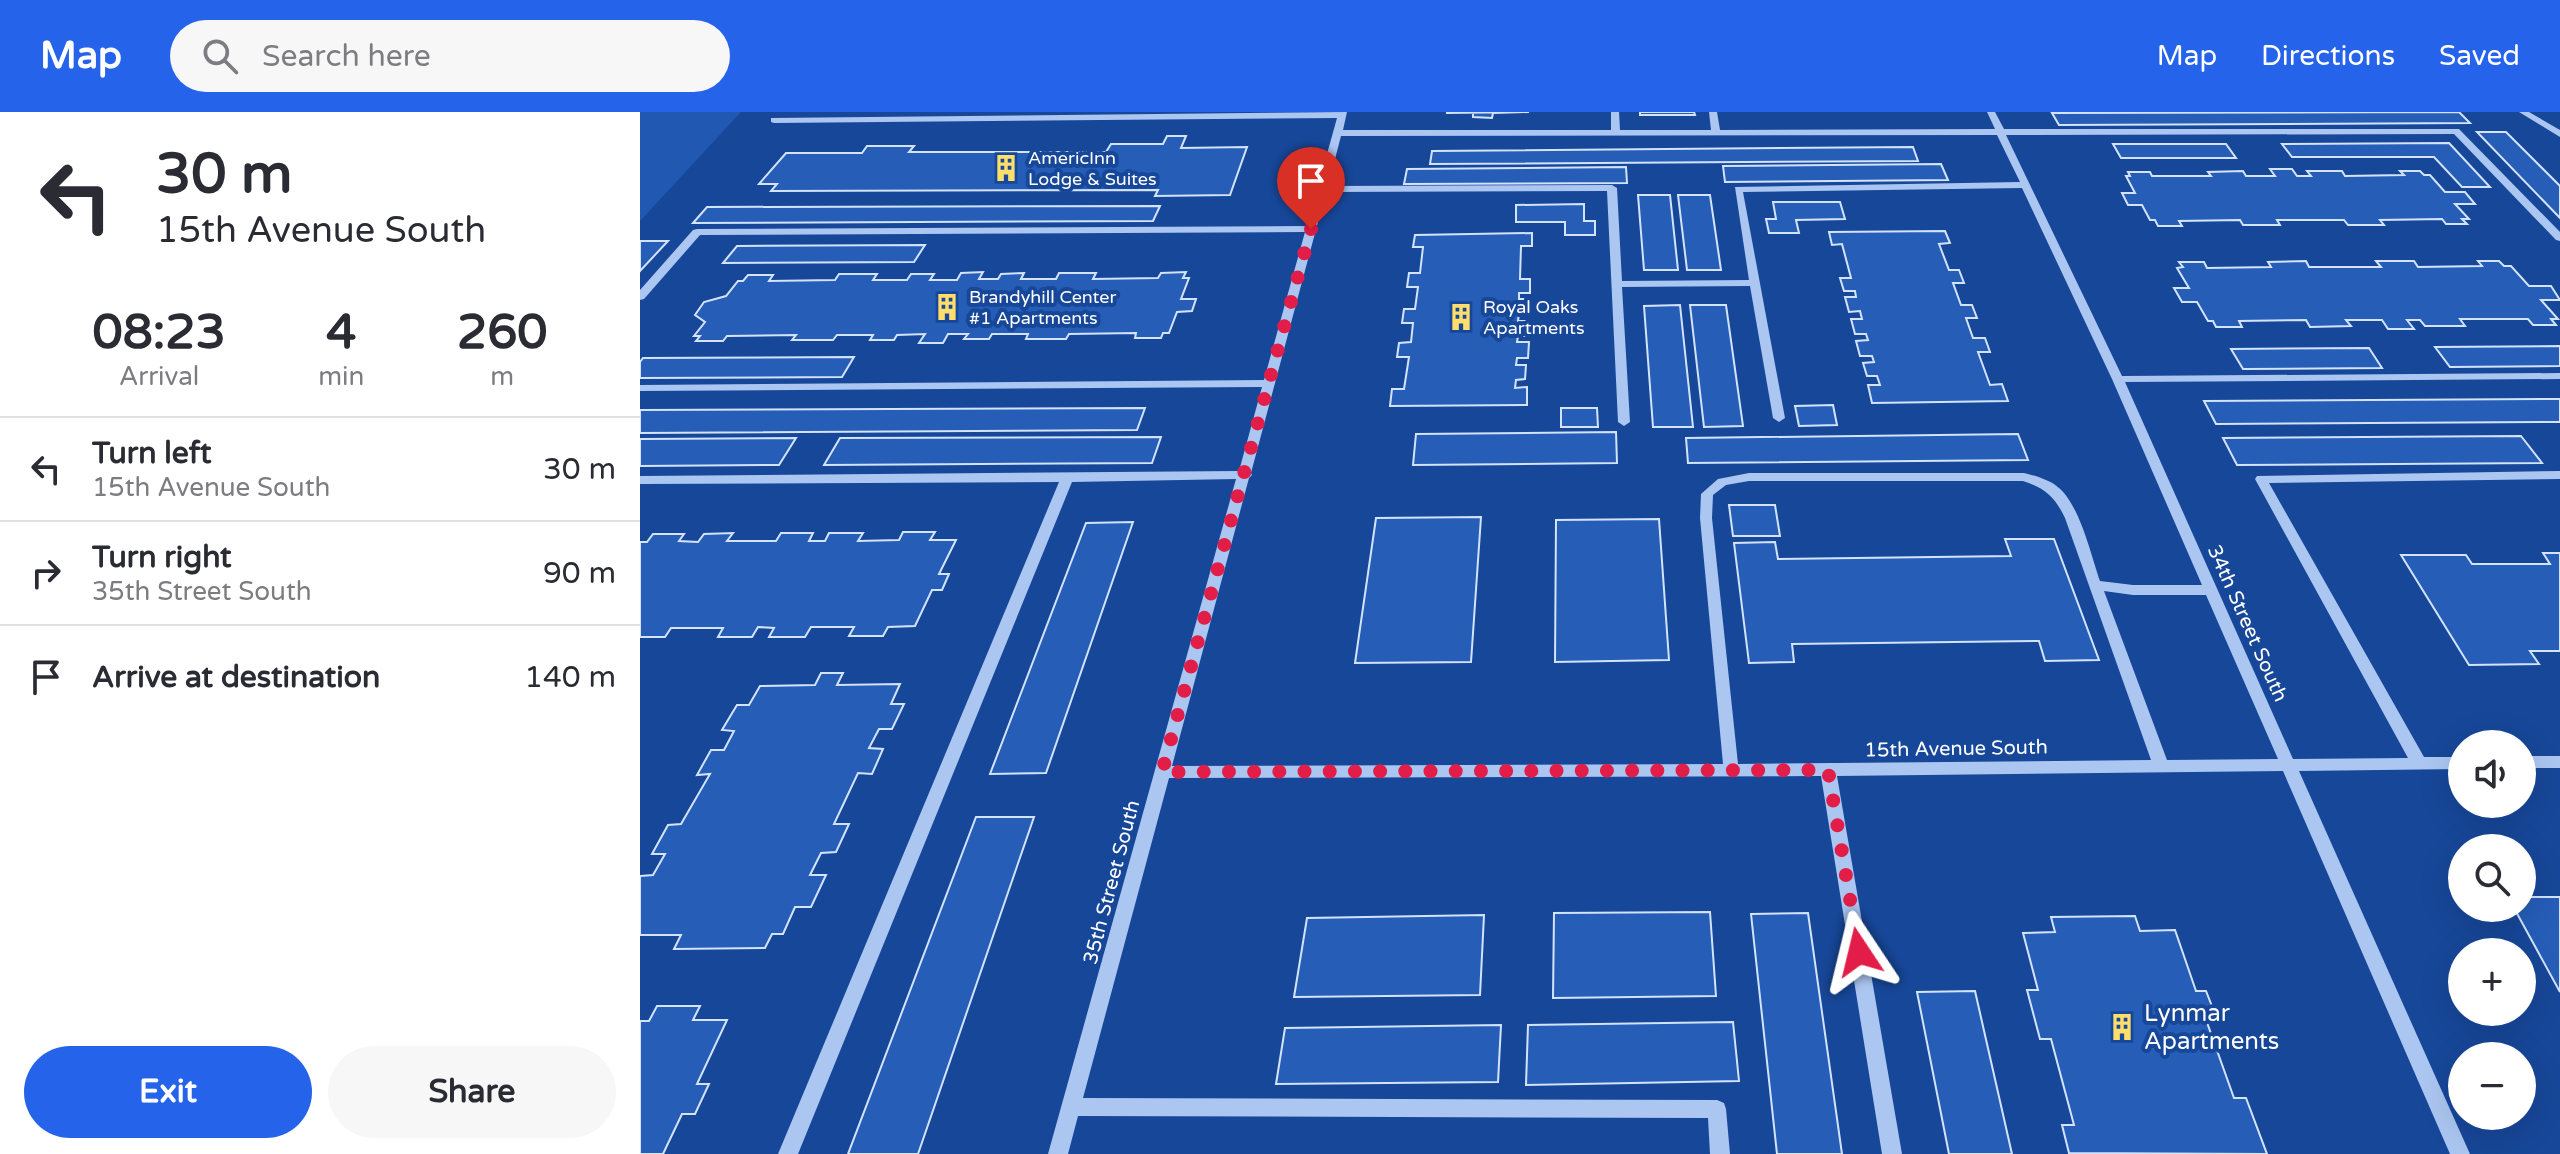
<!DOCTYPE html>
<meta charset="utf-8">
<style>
:root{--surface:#fff;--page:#f7f7f7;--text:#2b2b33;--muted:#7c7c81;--line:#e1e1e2;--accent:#2563eb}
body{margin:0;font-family:"Varela Round",sans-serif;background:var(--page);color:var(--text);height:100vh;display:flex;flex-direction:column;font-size:30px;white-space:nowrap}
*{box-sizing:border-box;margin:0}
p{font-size:26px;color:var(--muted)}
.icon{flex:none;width:44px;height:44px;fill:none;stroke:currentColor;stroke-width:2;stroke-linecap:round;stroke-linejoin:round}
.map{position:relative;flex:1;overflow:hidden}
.side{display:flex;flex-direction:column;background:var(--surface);width:640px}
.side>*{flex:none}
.guide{background:#fff;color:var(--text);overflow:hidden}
.tools{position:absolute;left:1808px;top:618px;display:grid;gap:16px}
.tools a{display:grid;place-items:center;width:88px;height:88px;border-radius:50%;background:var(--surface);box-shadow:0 8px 32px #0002;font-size:40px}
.pin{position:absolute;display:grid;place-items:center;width:68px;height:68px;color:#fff;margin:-82px -34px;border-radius:50% 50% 50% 0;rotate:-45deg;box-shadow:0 0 8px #0007}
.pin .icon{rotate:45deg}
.me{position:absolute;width:88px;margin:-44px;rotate:350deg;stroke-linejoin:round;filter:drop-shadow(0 0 6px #0008)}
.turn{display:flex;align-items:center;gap:28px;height:168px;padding:0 24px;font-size:36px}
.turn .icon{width:104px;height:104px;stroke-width:2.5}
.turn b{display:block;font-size:56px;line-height:68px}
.eta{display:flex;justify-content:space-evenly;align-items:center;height:136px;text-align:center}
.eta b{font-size:48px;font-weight:700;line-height:56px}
.cta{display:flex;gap:16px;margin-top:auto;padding:16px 24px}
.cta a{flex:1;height:92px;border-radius:48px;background:var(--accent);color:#fff;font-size:32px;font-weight:700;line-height:92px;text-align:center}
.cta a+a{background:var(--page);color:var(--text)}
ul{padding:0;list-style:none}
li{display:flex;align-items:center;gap:24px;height:104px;padding:0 24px;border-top:2px solid var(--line)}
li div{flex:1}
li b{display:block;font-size:30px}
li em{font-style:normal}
header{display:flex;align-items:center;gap:48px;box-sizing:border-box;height:112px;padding:0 40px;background:var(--accent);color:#fff}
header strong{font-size:38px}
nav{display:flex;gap:44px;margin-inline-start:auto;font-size:28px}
.search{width:560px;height:72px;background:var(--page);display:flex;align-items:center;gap:20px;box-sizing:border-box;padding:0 28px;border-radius:44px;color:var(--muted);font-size:30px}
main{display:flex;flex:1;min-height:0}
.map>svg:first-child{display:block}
.green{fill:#2058b2}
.building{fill:#265db7;stroke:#d3e3fc;stroke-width:2}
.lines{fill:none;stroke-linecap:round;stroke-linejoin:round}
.minor{fill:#abc6f1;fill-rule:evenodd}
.route{stroke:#e11d48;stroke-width:14;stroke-dasharray:0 25.2}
.labels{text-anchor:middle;stroke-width:8;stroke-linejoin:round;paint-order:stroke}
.far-poi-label{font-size:18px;fill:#fff;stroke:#174799;text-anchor:start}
.street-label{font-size:20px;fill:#fff;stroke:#174799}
.near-poi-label{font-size:24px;fill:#fff;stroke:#174799;text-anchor:start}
</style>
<header>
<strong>Map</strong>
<div class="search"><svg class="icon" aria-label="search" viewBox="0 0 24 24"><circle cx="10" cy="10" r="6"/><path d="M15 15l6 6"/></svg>Search here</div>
<nav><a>Map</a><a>Directions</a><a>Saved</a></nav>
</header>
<main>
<section class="side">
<div class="guide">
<div class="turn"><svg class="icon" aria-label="left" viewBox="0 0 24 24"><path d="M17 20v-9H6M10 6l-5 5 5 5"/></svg><div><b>30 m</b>15th Avenue South</div></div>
</div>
<div class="eta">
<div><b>08:23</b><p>Arrival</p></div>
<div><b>4</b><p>min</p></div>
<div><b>260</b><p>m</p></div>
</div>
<ul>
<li><svg class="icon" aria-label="left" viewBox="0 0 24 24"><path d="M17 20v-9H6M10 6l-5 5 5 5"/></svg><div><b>Turn left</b><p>15th Avenue South</p></div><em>30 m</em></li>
<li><svg class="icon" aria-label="right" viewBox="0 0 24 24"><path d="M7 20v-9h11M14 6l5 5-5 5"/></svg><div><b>Turn right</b><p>35th Street South</p></div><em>90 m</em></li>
<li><svg class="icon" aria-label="arrive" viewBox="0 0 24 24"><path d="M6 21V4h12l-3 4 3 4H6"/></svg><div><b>Arrive at destination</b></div><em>140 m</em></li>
</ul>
<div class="cta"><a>Exit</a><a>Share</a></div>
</section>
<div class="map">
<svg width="1920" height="1042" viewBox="0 0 1920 1042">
<rect width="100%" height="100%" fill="#174799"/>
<path class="green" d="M0 0H101L0 109Z"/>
<g class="building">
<path d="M889 0 853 1 852 6 833 5V1H806Z"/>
<path d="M1000 0H1054L1055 3H1000Z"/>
<path d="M1819 0 1830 11 1419 13 1412 1Z"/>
<path d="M1837 20H1866L1920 74V106Z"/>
<path d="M527 24H546L541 36 607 35 590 83 515 84 518 78 131 79 137 72H119L146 41H222L227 34H274L269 40H466L471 32H523Z"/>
<path d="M1809 31 1850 75H1822L1794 45H1652L1642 32Z"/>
<path d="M1473 32H1586L1596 46H1481Z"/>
<path d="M1273 35 1278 49 790 52 792 39Z"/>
<path d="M1301 52 1308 68 1085 70 1083 54Z"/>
<path d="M986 55 987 71 764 72 767 57Z"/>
<path d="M1630 57H1652L1657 64H1671L1667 59H1702L1705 64 1764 63 1760 59H1780L1784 63H1790L1805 80H1825L1835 92H1815L1829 107H1822L1827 112H1806L1802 107 1740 108 1744 113H1708L1704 108H1637L1640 113H1603L1600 108 1539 109 1542 114H1518L1515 108H1510L1502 93H1488L1482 81H1495L1486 64H1490L1488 60H1510L1512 64H1571L1568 60 1603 59 1606 64H1635Z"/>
<path d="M998 83H1030L1038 158H1004Z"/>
<path d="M1038 83H1070L1081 158H1047Z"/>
<path d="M1133 90H1200L1205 107 1156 108 1159 121H1129L1126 107H1136Z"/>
<path d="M944 92V109H955V123H925V110H876V93Z"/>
<path d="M520 94 513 109 53 111 67 95Z"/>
<path d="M1305 119 1310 131 1299 132 1309 158H1319L1324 171H1313L1321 193H1332L1337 206H1326L1333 226H1345L1350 240H1338L1350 273 1362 272 1368 289 1232 291 1228 273H1240L1237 264H1227L1223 251 1234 250 1232 244H1220L1216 229 1228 228 1226 222H1215L1211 207H1222L1220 199 1209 200 1205 185H1216L1215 179H1204L1200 166H1211L1202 132 1192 133 1189 120Z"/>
<path d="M892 121V134H881L880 167H890V181H879V187H890L889 201H879L878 209H889V224H878L877 230H889L888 246H877L876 253H886L885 267 876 268 875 276 887 275V293L750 294 752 277H764L769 245H757L759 231 771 230 773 211H762L764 197H775L778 175H767L769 161H780L783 135H773L775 123Z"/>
<path d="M0 129H28L0 159Z"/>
<path d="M285 133 274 150 83 151 97 134Z"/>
<path d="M1666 149 1669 155H1741L1736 149H1774L1778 155 1842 154 1838 149H1859L1864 154H1871L1889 174H1911L1920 188H1901L1918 207H1911L1916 213H1893L1888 207H1820L1825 214H1785L1780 208H1767L1774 217H1748L1742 208H1706L1711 214 1670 215 1666 208 1599 209 1602 215H1576L1573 209H1568L1557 190H1542L1534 176H1549L1537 156 1543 155 1539 150H1564L1567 156 1631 155 1628 150Z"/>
<path d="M343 160 339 167H358L361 162 384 161 381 167H416L419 161H456L453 167 518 166 521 161 546 160 543 166H549L541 187H556L552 199 537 200 529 221H523L521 226H495L496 221 429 222 426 227H386L388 222H352L349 227H324L328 222H308L303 231H279L285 222 257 223 254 228H230L233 223H197L193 228H152L156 223 87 224 83 229H56L60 224H54L65 210 55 203 64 190 86 184 98 169H103L108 163H133L129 169 195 168 199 162H237L233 168H267L271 162H294L290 168H317L321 161Z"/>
<path d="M1040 193 1053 315H1013L1004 194Z"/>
<path d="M1050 193H1086L1103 314 1064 315Z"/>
<path d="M1920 234V254L1810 255 1795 235Z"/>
<path d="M1729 236 1742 256 1603 257 1591 237Z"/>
<path d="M214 245 202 265 0 266V250L3 246Z"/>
<path d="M1920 287V310L1576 312 1564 289Z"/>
<path d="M1193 293 1197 313 1159 314 1155 294Z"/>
<path d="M505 296 497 318 0 321V298Z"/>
<path d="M921 296H957L958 315H921Z"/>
<path d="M976 320 977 351 773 353 776 322Z"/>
<path d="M1378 322 1388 348 1048 351 1046 326Z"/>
<path d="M1881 324 1902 351 1597 353 1583 326Z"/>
<path d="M521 325 512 351 184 353 200 326Z"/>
<path d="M156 326 139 353 0 354V327Z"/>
<path d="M1089 393H1135L1140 424H1093Z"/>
<path d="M841 405 831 550 715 551 736 406Z"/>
<path d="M1019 407 1029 548 915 550 916 408Z"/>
<path d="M493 410 406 661 350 662 446 411Z"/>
<path d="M263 420H295L290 428H316L299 462H309L302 478H292L275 514 248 515 243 524H209L214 515H171L165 525H129L134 516 118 515 112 525H78L83 516H31L25 525H0V430H7L13 422H44L39 429 58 430 64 422 93 421 87 429H136L141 421H173L169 429H185L189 421H223L218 429 259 428Z"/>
<path d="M1365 427H1414L1459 548 1405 549 1399 529 1152 532 1154 550 1109 551 1094 431 1135 430 1138 447 1371 444Z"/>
<path d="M1903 441H1920V539H1890L1899 552 1829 553 1761 443H1826L1832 452H1910Z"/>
<path d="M181 561H203L197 573 260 572 251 592H264L252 617H239L229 636 243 637 232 662 218 661 194 712H209L196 740 181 741 170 763H186L171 795H155L143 822H132L125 836 34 837 41 823H0V764L13 763 25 742H12L28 713 41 712 70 662 57 663 71 638H84L94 619 82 618 97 593H109L120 574 175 573Z"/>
<path d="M336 705H394L278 1042H208Z"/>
<path d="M1882 785H1920V880L1874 796H1882Z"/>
<path d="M1070 800 1076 884 913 886 914 801Z"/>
<path d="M1168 801 1202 1042H1137L1111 802Z"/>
<path d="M844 803 840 883 654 885 667 806Z"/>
<path d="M1495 804 1500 819 1535 818 1556 879H1566L1575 902H1564L1594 986H1606L1627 1042 1429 1041 1422 1013H1434L1411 927H1400L1387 878H1398L1383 821 1415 820 1411 805Z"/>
<path d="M1335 879 1372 1042H1309L1277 880Z"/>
<path d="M17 894H60L53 908H87L57 972H69L55 1002H42L23 1042H0V909H9Z"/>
<path d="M1093 910 1099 969 886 973 888 913Z"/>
<path d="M861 913 858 970 636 972 645 916Z"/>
</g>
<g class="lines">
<g class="minor">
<path d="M707 0 703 18H971V0H979L980 18H1071L1069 0H1077L1080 18 1355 17 1347 0H1355L1364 17H1819L1920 120V129L1916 128 1814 22 1366 23 1482 264 1920 261V267L1485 270 1653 647 1768 646 1615 367 1617 364 1920 359V367L1629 371 1784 645H1822V657L1659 659 1830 1042H1810L1643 659 1197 664 1262 1042H1242L1181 664 529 666 443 986 1077 988 1084 991 1086 997 1090 1042H1070L1068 1006 438 1004 428 1042H408L596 367 432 370 158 1042H138L419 370 0 372V364L599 359 622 275 0 279V273L624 268 665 120 60 123 4 187 0 188V178L53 118 57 117 667 114 697 6 134 11 131 10V6ZM1357 23 1380 70 1095 75 1109 168 982 169 977 76 972 73 688 74 701 24ZM1382 76 1472 267 1562 473H1493L1460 469C1451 443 1440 394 1419 376 1410 368 1396 364 1384 361H1109L1078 367 1061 382 1060 406 1083 652 532 654 609 366 612 363 611 361 686 80 967 79 978 310 984 314 990 310 982 175 1110 174 1133 306 1139 310 1145 306 1103 80ZM1109 369H1383C1405 376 1415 385 1425 406L1511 648 1098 652 1072 406 1073 383 1086 373ZM1464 479 1493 483H1566L1638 647 1527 648Z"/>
<path d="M1879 0H1889L1920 18V25Z"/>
<rect x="1882" y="644" width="38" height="12"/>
</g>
</g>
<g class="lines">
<path class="route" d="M671 117 522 660 1188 658 1219 840"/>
</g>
<defs>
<g id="building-bare" transform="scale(2.16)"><path d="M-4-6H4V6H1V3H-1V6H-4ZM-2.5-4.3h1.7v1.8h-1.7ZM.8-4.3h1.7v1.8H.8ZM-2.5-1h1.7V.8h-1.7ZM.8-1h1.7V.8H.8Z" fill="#ffde6c" stroke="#174799" stroke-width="2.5" paint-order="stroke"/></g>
</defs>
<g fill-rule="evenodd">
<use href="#building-bare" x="366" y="56"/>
<use href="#building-bare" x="307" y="195"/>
<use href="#building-bare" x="821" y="205"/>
<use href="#building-bare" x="1482" y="915"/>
</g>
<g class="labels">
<g class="far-poi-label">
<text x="388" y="52">AmericInn<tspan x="388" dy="21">Lodge &amp; Suites</tspan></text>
<text x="329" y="191">Brandyhill Center<tspan x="329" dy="21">#1 Apartments</tspan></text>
<text x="843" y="201">Royal Oaks<tspan x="843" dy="21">Apartments</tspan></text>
</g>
<g class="street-label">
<text transform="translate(1608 511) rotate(66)" y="7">34th Street South</text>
<text transform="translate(1316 636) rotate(-1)" y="7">15th Avenue South</text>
<text transform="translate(471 770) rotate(-75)" y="7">35th Street South</text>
</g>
<g class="near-poi-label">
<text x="1504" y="909">Lynmar<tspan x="1504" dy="28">Apartments</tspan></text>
</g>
</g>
</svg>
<div class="tools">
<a><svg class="icon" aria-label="sound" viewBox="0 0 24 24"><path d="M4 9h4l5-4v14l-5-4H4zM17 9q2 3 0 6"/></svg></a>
<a><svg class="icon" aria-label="search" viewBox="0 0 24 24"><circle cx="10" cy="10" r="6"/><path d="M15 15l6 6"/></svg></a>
<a>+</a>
<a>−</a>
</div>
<div class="pin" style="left:671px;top:117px;background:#d93025"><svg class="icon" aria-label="arrive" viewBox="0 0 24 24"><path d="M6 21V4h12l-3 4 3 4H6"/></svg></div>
<svg class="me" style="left:1219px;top:840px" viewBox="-20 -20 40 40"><path d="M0-17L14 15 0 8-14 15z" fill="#e11d48" stroke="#fff" stroke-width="4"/></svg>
</div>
</main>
